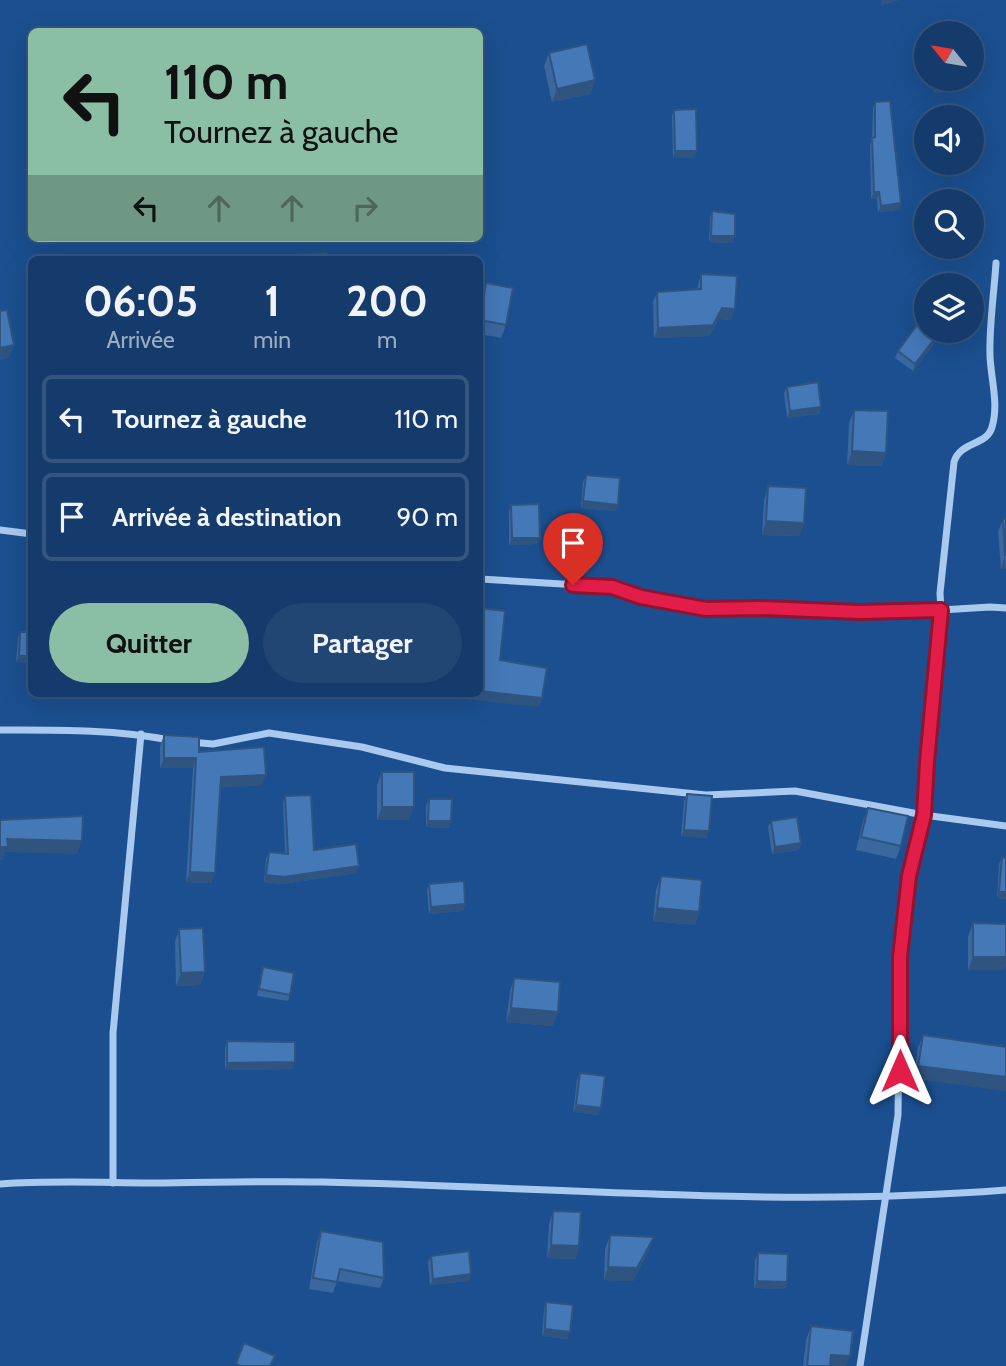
<!DOCTYPE html>
<html lang="fr">
<meta charset="utf-8">
<style>
:root{--surface:#143b6b;--page:#214673;--text:#f1f3f6;--muted:#9dadc1;--line:#33557e;--accent:#8abfa5}
body{margin:0;font-family:Cabin,sans-serif;background:var(--page);color:var(--text);height:100vh;display:flex;flex-direction:column;font-size:26px;white-space:nowrap}
*{box-sizing:border-box;margin:0}
p{font-size:23px;color:var(--muted)}
.icon{flex:none;width:38px;height:38px;fill:none;stroke:currentColor;stroke-width:2;stroke-linecap:round;stroke-linejoin:round}
.map{position:relative;flex:1;overflow:hidden}
.sheet{position:absolute;left:28px;top:256px;width:455px;height:441px;display:flex;flex-direction:column;background:var(--surface);border-radius:10px;box-shadow:0 7px 28px #0002,0 0 0 2px var(--line)}
.sheet>*{flex:none}
.top-card{position:absolute;left:28px;top:28px;width:455px;height:214px;border-radius:10px;box-shadow:0 7px 28px #0002,0 0 0 2px var(--line);background:#8abfa5;color:#111;overflow:hidden}
.needle{width:46px;rotate:300deg}
.controls{position:absolute;left:914px;top:21px;display:grid;gap:14px}
.controls a{display:grid;place-items:center;width:70px;height:70px;border-radius:50%;background:var(--surface);box-shadow:0 7px 28px #0002,0 0 0 2px var(--line);font-size:35px}
.pin{position:absolute;display:grid;place-items:center;width:60px;height:60px;color:#fff;margin:-72px -30px;border-radius:50% 50% 50% 0;rotate:-45deg;box-shadow:0 0 7px #0007}
.pin .icon{rotate:45deg}
.me{position:absolute;width:77px;margin:-38px;rotate:0deg;stroke-linejoin:round;filter:drop-shadow(0 0 5px #0008)}
.turn{display:flex;align-items:center;gap:24px;height:147px;padding:0 21px;font-size:32px}
.turn .icon{width:91px;height:91px;stroke-width:2.5}
.turn b{display:block;font-size:49px;line-height:60px}
.lanes{display:flex;align-items:center;height:66px;padding:0 21px;background:#0003;justify-content:center;gap:35px;direction:ltr}
.lanes .off{opacity:.35}
.eta{display:flex;justify-content:space-evenly;align-items:center;height:119px;text-align:center}
.eta b{font-size:42px;font-weight:700;line-height:49px}
.primary-button{display:flex;gap:14px;margin-top:auto;padding:14px 21px}
.primary-button a{flex:1;height:80px;border-radius:42px;background:var(--accent);color:#111;font-size:28px;font-weight:700;line-height:80px;text-align:center}
.primary-button a+a{background:var(--page);color:var(--text)}
ul{padding:0;list-style:none}
li{display:flex;align-items:center;gap:21px;height:88px;margin:0 14px 10px;padding:0 7px;border:4px solid var(--line);border-radius:10px}
li div{flex:1}
li b{display:block;font-size:26px}
li em{font-style:normal}
.map>svg:first-child{display:block}
.lines{fill:none;stroke-linecap:round;stroke-linejoin:round}
.street{stroke:#a9c9ee;stroke-width:7}
.wall{fill:#3a679d}
.shaded-wall{fill:#305480}
.building{fill:#4478b7;stroke:#305480;stroke-width:2}
.route-casing{stroke:#92132f;stroke-width:18}
.route{stroke:#e11d48;stroke-width:12}
</style>
<div class="map">
<svg width="1006" height="1366" viewBox="0 0 1006 1366">
<rect width="100%" height="100%" fill="#1b4f8f"/>
<g class="lines">
<g class="street">
<path d="M0 530 32 534"/>
<path d="M480 579 612 587 641 597 706 609 759 608 860 612 941 610 990 607 1006 608"/>
<path d="M0 730C57 730 113 729 170 740"/>
<path d="M189 742 213 744 269 733 362 747 445 768 706 795 795 791 924 815 1006 826"/>
<path d="M113 1183V1033L141 734"/>
<path d="M0 1184C55 1180 109 1183 164 1183 217 1182 270 1181 323 1182 551 1187 778 1208 1006 1190"/>
<path d="M860 1366 898 1115 900 957 909 876 924 815 927 762 941 610 940 593 954 462C960 441 987 446 992 427 999 404 991 380 990 356 989 326 994 294 996 263"/>
</g>
</g>
<g class="wall">
<path d="M549 53 595 80 590 94 552 102 544 66Z"/>
<path d="M933 79H964L959 91 934 93Z"/>
<path d="M875 102 901 203 899 210 878 212 877 199H871L870 145 872 138 873 108Z"/>
<path d="M674 110 697 151 694 158H673L672 116Z"/>
<path d="M712 211 735 236 732 243 709 242 710 217Z"/>
<path d="M701 274 731 320 719 319 709 336 654 338 653 302 657 292 697 289 698 285Z"/>
<path d="M486 283 506 325 501 338 480 334V305L481 296Z"/>
<path d="M933 345 913 371 895 358 898 351Z"/>
<path d="M787 387 821 407 819 414 787 418 784 393Z"/>
<path d="M854 410 886 453 881 466 847 465 849 423Z"/>
<path d="M586 475 618 505 615 511 581 508 583 482Z"/>
<path d="M768 486 804 523 799 536 762 535 764 500Z"/>
<path d="M511 505 540 538 537 544 509 545V511Z"/>
<path d="M1003 519H1006V569H1001L998 532Z"/>
<path d="M20 632H32V663L16 662 18 638Z"/>
<path d="M164 735 199 752 262 785 221 787 215 873 211 883 186 882 193 768H160V746Z"/>
<path d="M382 772 409 820H377V785Z"/>
<path d="M687 794 707 838 681 836 684 801Z"/>
<path d="M285 796 314 850 356 873 282 884 264 882 266 859 269 852 285 854 283 803Z"/>
<path d="M429 799 451 821 449 828 426 827V806Z"/>
<path d="M868 808 901 846 896 859 856 850 863 821Z"/>
<path d="M771 821 801 843 799 850 772 854 768 827Z"/>
<path d="M1002 857 1006 858V899L997 898 999 864Z"/>
<path d="M661 876 699 912 695 925 653 921 656 890Z"/>
<path d="M429 884 465 904 463 911 429 914 427 890Z"/>
<path d="M973 923 1006 924V965L1004 970H968V937Z"/>
<path d="M179 929 205 972 200 985 176 986 175 942Z"/>
<path d="M263 967 290 995 288 1001 257 996 261 974Z"/>
<path d="M514 978 553 1026 506 1022 510 991Z"/>
<path d="M923 1035 1006 1047 913 1079 918 1048Z"/>
<path d="M227 1041 293 1069 225 1070V1048Z"/>
<path d="M580 1073 598 1115 573 1112 577 1080Z"/>
<path d="M553 1211 579 1246 575 1259 547 1258 549 1224Z"/>
<path d="M321 1231 384 1278 380 1288 337 1281 333 1293 309 1289 317 1242Z"/>
<path d="M610 1235 649 1250 633 1281 604 1280 605 1249Z"/>
<path d="M758 1253 787 1282 785 1289 754 1288 755 1260Z"/>
<path d="M431 1256 471 1274 469 1281 430 1285 428 1262Z"/>
<path d="M546 1302 568 1339 542 1336 544 1309Z"/>
<path d="M811 1326 846 1366H803L806 1340Z"/>
</g>
<g class="shaded-wall">
<path d="M882 0H900L880 6Z"/>
<path d="M939 79H964L959 91 934 93Z"/>
<path d="M595 80 590 94 552 102 557 89Z"/>
<path d="M675 151H697L694 158H673Z"/>
<path d="M874 192H879L877 199H871Z"/>
<path d="M901 203 899 210 878 212 881 206Z"/>
<path d="M711 236H735L732 243 709 242Z"/>
<path d="M722 308 735 309 731 320 719 319 709 336 654 338 658 328Z"/>
<path d="M935 338 933 345 913 371 915 364Z"/>
<path d="M14 345 9 358 0 360V348Z"/>
<path d="M821 407 819 414 787 418 790 411Z"/>
<path d="M852 451 886 453 881 466 847 465Z"/>
<path d="M583 501 618 505 615 511 581 508Z"/>
<path d="M766 521 804 523 799 536 762 535Z"/>
<path d="M512 538H540L537 544 509 545Z"/>
<path d="M1005 556 1006 569H1001Z"/>
<path d="M19 656H32V663L16 662Z"/>
<path d="M480 691 542 698 539 707 464 699 467 693H480Z"/>
<path d="M146 693H184L183 696 145 694Z"/>
<path d="M164 758H196L193 768H160Z"/>
<path d="M266 775 262 785 218 788 221 777Z"/>
<path d="M382 807H414L409 820H377Z"/>
<path d="M428 821H451L449 828 426 827Z"/>
<path d="M684 830 709 831 707 838 681 836Z"/>
<path d="M7 839 82 841 77 854 5 852 3 860H0V847Z"/>
<path d="M801 843 799 850 772 854 775 847Z"/>
<path d="M359 866 356 873 282 884 264 882 266 875Z"/>
<path d="M190 872 215 873 211 883 186 882Z"/>
<path d="M999 892H1006V899L997 898Z"/>
<path d="M465 904 463 911 429 914 431 907Z"/>
<path d="M657 908 699 912 695 925 653 921Z"/>
<path d="M973 957H1006V965L1004 970H968Z"/>
<path d="M205 972 200 985 176 986 181 973Z"/>
<path d="M511 1008 558 1012 553 1026 506 1022Z"/>
<path d="M295 1062 293 1069 225 1070 227 1063Z"/>
<path d="M918 1066 1006 1077V1091L913 1079Z"/>
<path d="M576 1105 601 1108 598 1115 573 1112Z"/>
<path d="M654 1237 649 1250 633 1281 604 1280 608 1267Z"/>
<path d="M551 1245 579 1246 575 1259 547 1258Z"/>
<path d="M471 1274 469 1281 430 1285 433 1279Z"/>
<path d="M757 1281 787 1282 785 1289 754 1288Z"/>
<path d="M545 1329 570 1332 568 1339 542 1336Z"/>
<path d="M831 1355 850 1356 846 1366H827Z"/>
</g>
<g class="building">
<path d="M587 44 595 80 557 89 549 53Z"/>
<path d="M890 101 901 203 881 206 879 192H874L872 138 875 137V102Z"/>
<path d="M696 109 697 151H675L674 110Z"/>
<path d="M712 211 735 214V236H711Z"/>
<path d="M326 253V259H284V256Z"/>
<path d="M701 274 737 276 735 309 722 308 713 325 658 328 657 292 701 289Z"/>
<path d="M486 283 513 288 506 325 480 320Z"/>
<path d="M7 310 14 345 0 348V311Z"/>
<path d="M917 325 935 338 915 364 898 351Z"/>
<path d="M818 382 821 407 790 411 787 387Z"/>
<path d="M854 410 888 411 886 453 852 451Z"/>
<path d="M586 475 620 478 618 505 583 501Z"/>
<path d="M768 486 806 488 804 523 766 521Z"/>
<path d="M539 504 540 538H512L511 505Z"/>
<path d="M1003 519H1006L1005 556Z"/>
<path d="M480 608 505 611 500 660 547 668 542 698 480 691Z"/>
<path d="M20 632H32V656H19Z"/>
<path d="M164 735 199 737V752L264 747 266 775 221 777 215 873 190 872 196 758H164Z"/>
<rect x="382" y="772" width="32" height="35"/>
<path d="M687 794 712 796 709 831 684 830Z"/>
<path d="M311 795 314 850 356 844 359 866 284 877 266 875 269 852 288 854 285 796Z"/>
<path d="M429 799H452L451 821H428Z"/>
<path d="M868 808 908 816 901 846 861 837Z"/>
<path d="M83 816 82 841 7 839 8 847H0V820Z"/>
<path d="M797 817 801 843 775 847 771 821Z"/>
<path d="M1002 857 1006 858V892H999Z"/>
<path d="M661 876 702 880 699 912 657 908Z"/>
<path d="M464 881 465 904 431 907 429 884Z"/>
<path d="M973 923 1006 924V957H973Z"/>
<path d="M203 928 205 972 181 973 179 929Z"/>
<path d="M263 967 294 973 290 995 259 989Z"/>
<path d="M514 978 560 982 558 1012 511 1008Z"/>
<path d="M923 1035 1006 1047V1077L918 1066Z"/>
<path d="M227 1041 295 1042V1062L227 1063Z"/>
<path d="M580 1073 605 1076 601 1108 576 1105Z"/>
<path d="M553 1211 581 1212 579 1246 551 1245Z"/>
<path d="M321 1231 383 1242 384 1278 340 1269 337 1282 313 1278Z"/>
<path d="M610 1235 654 1237 637 1268 608 1267Z"/>
<path d="M469 1251 471 1274 433 1279 431 1256Z"/>
<path d="M758 1253 788 1254 787 1282 757 1281Z"/>
<path d="M546 1302 573 1305 570 1332 545 1329Z"/>
<path d="M811 1326 853 1331 850 1356 831 1355 830 1366H807Z"/>
<path d="M244 1343 275 1356 270 1366H241L236 1364Z"/>
</g>
<g class="lines">
<g class="route-casing">
<path id="route" d="M573 585 612 587 641 597 706 609 759 608 860 612 941 610 927 762 924 815 909 876 900 957V1071"/>
</g>
<use href="#route" class="route"/>
</g>
</svg>
<div class="controls">
<a><svg class="needle" viewBox="-14 -14 28 28"><path d="M0-13l5 13h-10z" fill="#e53935"/><path d="M0 13l5-13h-10z" fill="#9dadc1"/></svg></a>
<a><svg class="icon" aria-label="sound" viewBox="0 0 24 24"><path d="M4 9h4l5-4v14l-5-4H4zM17 9q2 3 0 6"/></svg></a>
<a><svg class="icon" aria-label="search" viewBox="0 0 24 24"><circle cx="10" cy="10" r="6"/><path d="M15 15l6 6"/></svg></a>
<a><svg class="icon" aria-label="layers" viewBox="0 0 24 24"><path d="M12 4l9 5-9 5-9-5zM3 14l9 5 9-5"/></svg></a>
</div>
<div class="pin" style="left:573px;top:585px;background:#d93025"><svg class="icon" aria-label="arrive" viewBox="0 0 24 24"><path d="M6 21V4h12l-3 4 3 4H6"/></svg></div>
<svg class="me" style="left:900px;top:1071px" viewBox="-20 -20 40 40"><path d="M0-17L14 15 0 8-14 15z" fill="#e11d48" stroke="#fff" stroke-width="4"/></svg>
<div class="top-card">
<div class="turn"><svg class="icon" aria-label="left" viewBox="0 0 24 24"><path d="M17 20v-9H6M10 6l-5 5 5 5"/></svg><div><b>110 m</b>Tournez à gauche</div></div>
<div class="lanes"><svg class="icon" aria-label="left" viewBox="0 0 24 24"><path d="M17 20v-9H6M10 6l-5 5 5 5"/></svg><svg class="icon off" aria-label="ahead" viewBox="0 0 24 24"><path d="M12 20V5M6 11l6-6 6 6"/></svg><svg class="icon off" aria-label="ahead" viewBox="0 0 24 24"><path d="M12 20V5M6 11l6-6 6 6"/></svg><svg class="icon off" aria-label="right" viewBox="0 0 24 24"><path d="M7 20v-9h11M14 6l5 5-5 5"/></svg></div>
</div>
<section class="sheet">
<div class="eta">
<div><b>06:05</b><p>Arrivée</p></div>
<div><b>1</b><p>min</p></div>
<div><b>200</b><p>m</p></div>
</div>
<ul>
<li><svg class="icon" aria-label="left" viewBox="0 0 24 24"><path d="M17 20v-9H6M10 6l-5 5 5 5"/></svg><div><b>Tournez à gauche</b></div><em>110 m</em></li>
<li><svg class="icon" aria-label="arrive" viewBox="0 0 24 24"><path d="M6 21V4h12l-3 4 3 4H6"/></svg><div><b>Arrivée à destination</b></div><em>90 m</em></li>
</ul>
<div class="primary-button"><a>Quitter</a><a>Partager</a></div>
</section>
</div>
